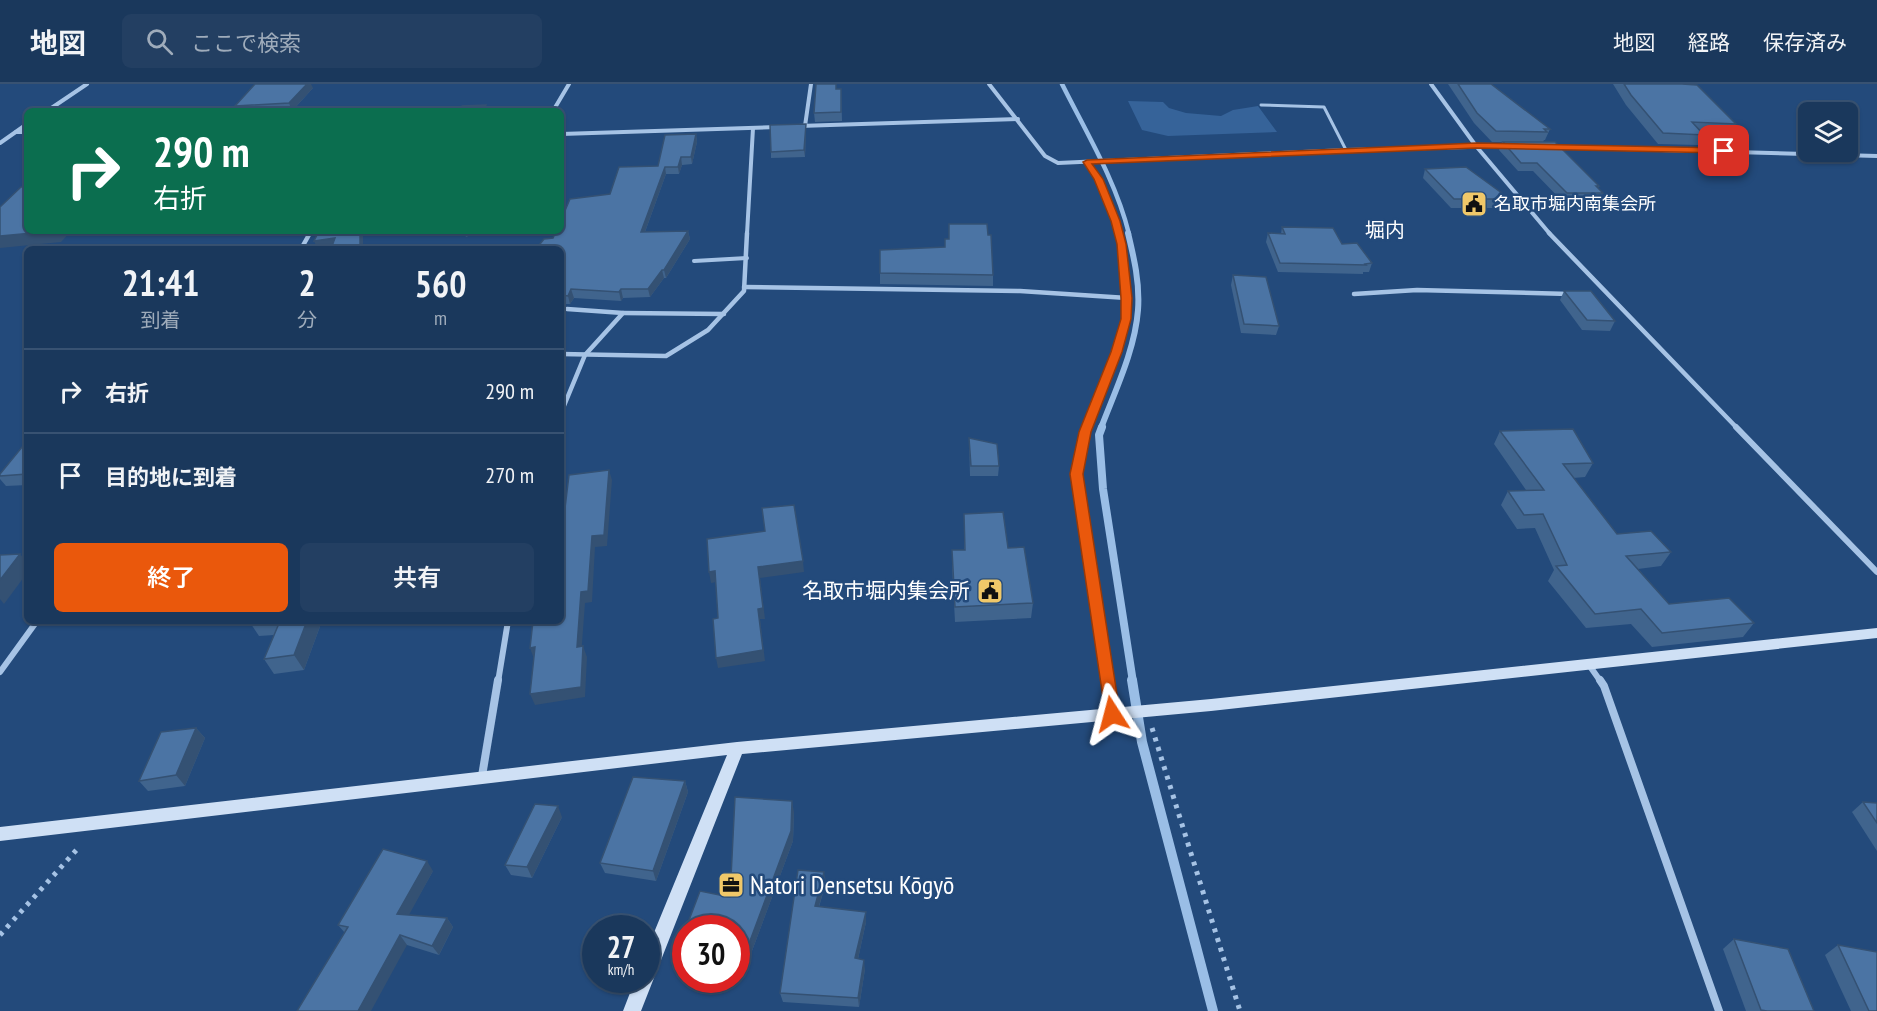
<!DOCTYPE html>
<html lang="ja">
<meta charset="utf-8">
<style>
:root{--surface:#1a385c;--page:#233f62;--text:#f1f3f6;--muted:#9facbb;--line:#385272;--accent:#ea580c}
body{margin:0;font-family:"PT Sans Narrow","Noto Sans JP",sans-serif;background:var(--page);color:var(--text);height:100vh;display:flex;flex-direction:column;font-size:22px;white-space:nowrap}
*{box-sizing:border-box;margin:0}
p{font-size:20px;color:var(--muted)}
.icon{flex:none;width:33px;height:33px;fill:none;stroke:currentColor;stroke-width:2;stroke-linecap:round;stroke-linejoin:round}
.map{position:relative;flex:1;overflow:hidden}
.drawer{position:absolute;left:24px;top:162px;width:540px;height:378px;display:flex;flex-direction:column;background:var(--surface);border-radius:9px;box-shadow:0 2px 4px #0004,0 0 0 2px var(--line)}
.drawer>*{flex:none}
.hud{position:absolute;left:24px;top:24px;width:540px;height:126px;border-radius:9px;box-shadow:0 2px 4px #0004,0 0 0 2px var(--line);background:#0b6e4f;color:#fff;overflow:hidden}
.tools{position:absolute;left:1798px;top:18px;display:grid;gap:12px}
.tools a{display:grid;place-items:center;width:60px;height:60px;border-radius:9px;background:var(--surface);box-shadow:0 2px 4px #0004,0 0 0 2px var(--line);font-size:30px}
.speed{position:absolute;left:582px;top:831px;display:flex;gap:12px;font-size:30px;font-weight:700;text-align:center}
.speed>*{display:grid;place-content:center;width:78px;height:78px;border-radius:50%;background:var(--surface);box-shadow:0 2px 4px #0004,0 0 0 2px var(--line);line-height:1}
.speed small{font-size:15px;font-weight:400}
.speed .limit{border:9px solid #d22;background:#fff;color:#111}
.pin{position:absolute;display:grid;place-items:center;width:51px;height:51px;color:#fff;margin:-26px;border-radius:12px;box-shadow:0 3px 9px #0006}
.me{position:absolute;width:66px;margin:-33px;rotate:351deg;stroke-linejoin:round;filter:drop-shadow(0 0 4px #0008)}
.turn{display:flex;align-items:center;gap:21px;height:126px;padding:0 30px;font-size:27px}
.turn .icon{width:78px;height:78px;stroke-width:2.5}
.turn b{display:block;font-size:42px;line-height:51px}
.eta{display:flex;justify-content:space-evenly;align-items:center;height:102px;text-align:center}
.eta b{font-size:36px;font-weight:600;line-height:42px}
.action{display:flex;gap:12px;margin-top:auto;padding:12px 30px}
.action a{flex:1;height:69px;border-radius:9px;background:var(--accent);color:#fff;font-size:24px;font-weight:600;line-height:69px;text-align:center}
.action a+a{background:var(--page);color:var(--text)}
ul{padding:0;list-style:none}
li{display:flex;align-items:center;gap:18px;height:84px;padding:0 30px;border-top:2px solid var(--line)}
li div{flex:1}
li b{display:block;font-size:22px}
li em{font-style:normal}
header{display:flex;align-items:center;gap:36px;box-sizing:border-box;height:84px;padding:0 30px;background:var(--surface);border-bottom:2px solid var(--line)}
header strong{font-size:28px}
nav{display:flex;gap:33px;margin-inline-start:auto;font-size:21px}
.search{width:420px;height:54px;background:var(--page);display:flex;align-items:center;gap:15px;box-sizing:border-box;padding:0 21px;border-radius:9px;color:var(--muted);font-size:22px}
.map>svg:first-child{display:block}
.green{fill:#366399}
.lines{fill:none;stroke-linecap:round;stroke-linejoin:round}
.stream-far3{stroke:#9abee6;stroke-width:4.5}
.stream-far2{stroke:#9abee6;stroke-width:6}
.stream-far1{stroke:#9abee6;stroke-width:8}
.stream{stroke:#9abee6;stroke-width:10}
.path{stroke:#a6c3e5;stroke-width:5;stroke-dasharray:4 6;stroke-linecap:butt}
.lane-far1{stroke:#a6c3e5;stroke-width:3}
.lane{stroke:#a6c3e5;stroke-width:4}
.street-far3{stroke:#a6c3e5;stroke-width:4}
.street-far2{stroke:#a6c3e5;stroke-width:4.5}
.street-far1{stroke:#a6c3e5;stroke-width:6}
.street{stroke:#a6c3e5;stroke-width:8}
.secondary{fill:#cfe0f5;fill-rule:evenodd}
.wall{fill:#40648d}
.shaded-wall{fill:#345173}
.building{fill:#4b74a4;stroke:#345173;stroke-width:1.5}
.route{fill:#ea580c;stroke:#983908;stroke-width:1.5}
.labels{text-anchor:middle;stroke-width:5;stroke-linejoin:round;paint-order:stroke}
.far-poi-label{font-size:18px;fill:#fff;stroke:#234a7b;text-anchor:start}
.far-quarter-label{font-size:20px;fill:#fff;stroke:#234a7b}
.poi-label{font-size:21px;fill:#fff;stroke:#234a7b;text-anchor:end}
.near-poi-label{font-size:26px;fill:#fff;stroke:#234a7b;text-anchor:start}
</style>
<header>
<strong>地図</strong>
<div class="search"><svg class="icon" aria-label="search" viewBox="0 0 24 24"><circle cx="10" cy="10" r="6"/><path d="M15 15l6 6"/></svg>ここで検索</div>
<nav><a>地図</a><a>経路</a><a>保存済み</a></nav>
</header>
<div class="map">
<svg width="1877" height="927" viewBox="0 0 1877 927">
<rect width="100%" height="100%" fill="#234a7b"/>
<path class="green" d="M1128 17 1163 18 1169 24 1186 29 1221 32 1233 26 1258 22 1277 48 1168 52 1142 46Z"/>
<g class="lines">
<path class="stream-far3" d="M1062 0C1086 48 1116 97 1129 150"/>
<path class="stream-far2" d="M1101 344C1115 307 1135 266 1138 226 1140 199 1134 174 1128 149"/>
<path class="stream-far1" d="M1102 343 1099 351 1103 405 1133 598"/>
<path class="stream" d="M1132 596 1142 658 1213 927"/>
<g class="path">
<path d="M1152 644 1240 927"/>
<path d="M0 851 80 762"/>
</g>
<g class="lane-far1">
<path d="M1261 21 1324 23 1346 66"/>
<path d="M305 25 359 24 356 27"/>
</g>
<path class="lane" d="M694 177 747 174"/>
<g class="street-far3">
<path d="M989 0 1045 72 1058 79 1346 66 1508 62"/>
<path d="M1431 0 1476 62 1550 150"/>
<path d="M47 27 87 0"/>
<path d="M553 27 569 0"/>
<path d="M799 42 1018 35"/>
<path d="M805 42 811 0"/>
<path d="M16 48H27"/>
<path d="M561 50 777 43"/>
<path d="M0 59 27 40"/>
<path d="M1551 63 1877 72"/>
<path d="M1087 78 1099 95 1119 150"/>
<path d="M309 150 311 147"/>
<path d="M747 150 753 44"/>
</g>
<g class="street-far2">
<path d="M1549 149 1737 344"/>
<path d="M301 165 310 149"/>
<path d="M744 203 1020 207 1127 214"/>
<path d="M1354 210 1417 206 1569 210"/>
<path d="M623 229 724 230"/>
<path d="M561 270 666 272 708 246 744 207 747 149"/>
<path d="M561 329 585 271 623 229 567 225"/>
<path d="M1086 344C1100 309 1119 273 1126 236 1130 212 1125 172 1119 149"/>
</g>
<g class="street-far1">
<path d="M1087 343 1076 390 1107 598"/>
<path d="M1736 343 1877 488"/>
<path d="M1589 581 1601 598"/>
<path d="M0 588 37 537"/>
<path d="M498 598 508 537"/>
</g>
<g class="street">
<path d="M1107 596 1112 630"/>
<path d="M1600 596 1604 602 1719 927"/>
<path d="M482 692 498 596"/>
</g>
<path class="secondary" d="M1877 544V554L1211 627 742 670 641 927H623L635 896H646V868L727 671 0 757V743L737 658 1211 615Z"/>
</g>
<g class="wall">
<path d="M1448 0H1491L1550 45 1545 56H1544L1543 58 1599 102 1598 104 1603 109 1599 118H1563L1533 87H1518L1499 66 1502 58H1492L1474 39Z"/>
<path d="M1613 0H1682L1736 40 1731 51 1703 49 1704 51 1698 61 1658 60 1626 21Z"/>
<path d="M313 4 292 27H237L235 22Z"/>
<path d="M837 5H841L842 37 815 38 814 29Z"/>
<path d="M806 40V46L805 73 771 74V68Z"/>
<path d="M696 50 697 58 692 80 682 81 679 90H666L645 148 688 147 690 155 666 194H664L650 213 623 214 621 217 574 214 570 220H561V165L553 154 610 110 658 82Z"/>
<path d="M1425 85 1510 115 1507 124H1451L1423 94Z"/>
<path d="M1282 143 1342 160 1372 179 1369 188H1363V190L1278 188 1266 158 1268 149 1281 150Z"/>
<path d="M457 147H471L467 153Z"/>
<path d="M988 151 993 191V202L880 200V166L945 163Z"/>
<path d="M1233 191 1279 242 1276 251 1241 249 1231 201Z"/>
<path d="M1564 207 1615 237 1610 247 1582 246 1560 216Z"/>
<path d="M1500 347 1593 379 1585 393 1573 394 1617 450 1671 468 1661 482 1638 485 1669 520 1754 539 1743 553 1652 563 1631 540 1586 544 1548 497 1554 486 1535 444 1517 445 1501 421 1508 407 1526 406 1494 360Z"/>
<path d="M969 354 999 382 998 392H970Z"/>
<path d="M27 357V401L6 402 0 395V390Z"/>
<path d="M964 430 1008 464 1033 519 1031 534 955 538 952 481V466H964Z"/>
<path d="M249 537H322L304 586 274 590 264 575 274 551 259 552Z"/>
<path d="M196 644 205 654 185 702 148 707 139 697Z"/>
<path d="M685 697 688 708 656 797 605 789 600 779Z"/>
<path d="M1863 718 1877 719V767L1852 728Z"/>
<path d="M794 728 793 757 746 883 736 881V844L730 813Z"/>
<path d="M562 733 532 794 511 791 505 781Z"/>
<path d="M433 787 408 831 447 834 453 843 439 871 407 861 345 849 338 841Z"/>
<path d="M826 798 819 823 866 838 858 875 865 885 859 923 783 918 780 909Z"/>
<path d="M686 845V871H683L679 861Z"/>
<path d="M1734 855 1814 927H1746L1723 865Z"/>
<path d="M1838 861 1877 927H1851L1825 871Z"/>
</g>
<g class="shaded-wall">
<path d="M307 0H311L313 4 292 27 289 19Z"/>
<path d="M806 40V46L805 73 804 66Z"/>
<path d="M696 50 697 58 692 80 691 73Z"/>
<path d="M681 73 682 81 679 90 678 83Z"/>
<path d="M665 83 666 90 642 156 641 148Z"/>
<path d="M54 147H71L61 158 0 164V152Z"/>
<path d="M360 147H363V165H359Z"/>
<path d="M465 147H471L467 153Z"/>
<path d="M688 147 690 155 666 194 664 186Z"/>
<path d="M335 154 338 161 317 164 314 157Z"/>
<path d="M662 186 664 194 650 213 648 205Z"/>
<path d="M571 205 574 214 570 220 568 212Z"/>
<path d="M621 205 623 214 621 217 619 208Z"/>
<path d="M609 386 612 396 607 462 595 463 592 518 585 519 581 573 577 563 581 508 592 452Z"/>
<path d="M20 470 27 478V489L4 520 0 515V496Z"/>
<path d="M803 477 804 488 760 494 765 535H760L765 577 718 584 716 574 758 525V483Z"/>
<path d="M715 487 717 498 711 499 709 488Z"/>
<path d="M307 537H322L304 586 294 571Z"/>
<path d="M583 562 587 573 585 613 535 621 530 610Z"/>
<path d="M535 563 534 575 530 564Z"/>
<path d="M196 644 205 654 185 702 176 691Z"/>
<path d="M685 697 688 708 656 797 653 787Z"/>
<path d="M792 717 794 728 793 757 746 883 744 873Z"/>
<path d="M558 722 562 733 532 794 527 783Z"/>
<path d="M427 777 433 787 404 840 397 830Z"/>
<path d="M824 788 826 798 816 832 815 822Z"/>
<path d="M866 828V838L856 884 855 874Z"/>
<path d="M447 834 453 843 439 871 432 862Z"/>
<path d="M400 851 407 861 371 927H358Z"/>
<path d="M864 876 865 885 859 923 858 914Z"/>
</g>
<g class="building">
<path d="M255 0H307L289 19 235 22Z"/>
<path d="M816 0H836V5H841V28L814 29Z"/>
<path d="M1458 0H1491L1550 45H1544L1547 48 1496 47 1477 29Z"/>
<path d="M1624 0H1682L1697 1 1736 40 1692 38 1704 51 1663 49 1631 11Z"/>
<path d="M486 21 483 27H459L462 22Z"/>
<path d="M806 40 804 66 771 68 770 41Z"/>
<path d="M696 50 691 73H681L678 83H665L641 148 688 147 664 186H662L648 205H621L619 208 571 205 568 212 561 211V165H536L544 155 553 154 556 147H561V136L570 115 610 110 619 83 658 82 665 51Z"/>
<path d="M1503 58H1555L1599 102H1596L1603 109H1567L1537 79H1521Z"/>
<path d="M1466 83 1510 115H1454L1425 85Z"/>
<path d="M21 103H27V147H54L0 152V123Z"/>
<path d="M949 140H987L988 151H991L993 191 880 189V166L945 163V155H949Z"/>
<path d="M1282 143 1333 144 1342 160 1357 159 1372 179 1365 180 1366 181 1280 179 1268 149 1285 150Z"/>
<path d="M319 147H360V165H331L335 154 314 157Z"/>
<path d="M1233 191 1266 193 1279 242 1244 240Z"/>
<path d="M1564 207H1591L1615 237 1587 236Z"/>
<path d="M1573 345 1593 379 1563 380 1617 450 1651 447 1671 468 1626 472 1669 520 1729 514 1754 539 1662 549 1641 525 1595 530 1556 482 1567 481 1543 430 1524 431 1508 407 1544 406 1500 347Z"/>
<path d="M969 354 997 360 999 382H971Z"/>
<path d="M27 357V390L0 392V390Z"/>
<path d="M609 386 604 451 592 452 588 507 581 508 577 563 583 562 581 603 530 610 535 563 530 564 533 537H561V457L569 391Z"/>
<path d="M794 421 803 477 758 483 763 524 758 525 763 566 716 574 713 535 718 534 715 487 709 488 707 455 765 447 762 424Z"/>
<path d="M1003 428 1008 464 1024 463 1033 519 955 523 952 466H965L964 430Z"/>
<path d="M20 470 0 496V471Z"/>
<path d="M280 537H307L294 571 264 575Z"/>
<path d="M196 644 176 691 139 697 161 648Z"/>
<path d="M633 693 685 697 653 787 600 779Z"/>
<path d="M735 713 792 717 791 747 744 873 736 872V844H686L700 807 730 813Z"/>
<path d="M1863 718 1877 719V739Z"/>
<path d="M535 720 558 722 527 783 505 781Z"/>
<path d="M383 765 427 777 397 830 447 834 432 862 400 851 358 927H297L348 843 338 841Z"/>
<path d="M798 786 824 788 815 822 866 828 855 874 864 876 858 914 780 909Z"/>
<path d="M686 845V862L679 861Z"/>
<path d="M1734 855 1788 865 1814 927H1767L1761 926Z"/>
<path d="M1838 861 1877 868V927H1869Z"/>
</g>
<path class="route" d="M1476 59 1724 64 1728 67 1724 69 1476 64 1092 80 1103 95 1120 137 1126 160 1132 214 1131 235 1122 268 1091 348 1083 390 1120 630 1118 634 1112 636 1106 634 1070 390 1079 348 1111 268 1121 235V214L1117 160 1111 137 1094 95 1083 78 1087 76Z"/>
<defs>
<g id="civic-square" transform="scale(1.35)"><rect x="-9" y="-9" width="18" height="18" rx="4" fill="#f0c869" stroke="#234a7b"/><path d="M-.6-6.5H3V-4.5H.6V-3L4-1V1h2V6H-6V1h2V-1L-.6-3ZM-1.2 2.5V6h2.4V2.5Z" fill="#111"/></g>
<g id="office-square" transform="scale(1.35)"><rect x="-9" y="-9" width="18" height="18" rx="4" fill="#f0c869" stroke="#234a7b"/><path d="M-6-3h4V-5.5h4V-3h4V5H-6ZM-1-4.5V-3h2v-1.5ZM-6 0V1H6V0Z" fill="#111"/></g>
</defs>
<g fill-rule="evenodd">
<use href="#civic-square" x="1474" y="120"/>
<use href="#civic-square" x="990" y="507"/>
<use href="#office-square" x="731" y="801"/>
</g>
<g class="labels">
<g class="far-poi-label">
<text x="1494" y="126">名取市堀内南集会所</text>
</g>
<g class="far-quarter-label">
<text x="1385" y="153">堀内</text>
</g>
<g class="poi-label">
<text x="970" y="514">名取市堀内集会所</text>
</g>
<g class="near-poi-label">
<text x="750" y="810">Natori Densetsu Kōgyō</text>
</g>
</g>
</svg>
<div class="tools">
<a><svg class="icon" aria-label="layers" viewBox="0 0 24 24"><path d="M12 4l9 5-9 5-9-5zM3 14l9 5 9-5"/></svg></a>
</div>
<div class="speed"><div>27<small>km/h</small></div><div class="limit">30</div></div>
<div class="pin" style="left:1724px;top:67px;background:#d93025"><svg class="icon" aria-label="arrive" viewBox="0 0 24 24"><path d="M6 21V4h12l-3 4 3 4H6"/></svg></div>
<svg class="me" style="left:1112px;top:630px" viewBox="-20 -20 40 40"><path d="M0-17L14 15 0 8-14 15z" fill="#ea580c" stroke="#fff" stroke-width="4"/></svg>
<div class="hud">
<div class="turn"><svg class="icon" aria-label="right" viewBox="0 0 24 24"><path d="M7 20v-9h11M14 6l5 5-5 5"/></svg><div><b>290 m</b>右折</div></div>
</div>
<section class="drawer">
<div class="eta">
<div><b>21:41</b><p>到着</p></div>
<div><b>2</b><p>分</p></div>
<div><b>560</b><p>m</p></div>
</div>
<ul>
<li><svg class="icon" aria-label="right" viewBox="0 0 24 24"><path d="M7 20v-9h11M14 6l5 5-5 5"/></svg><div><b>右折</b></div><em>290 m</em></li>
<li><svg class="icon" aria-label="arrive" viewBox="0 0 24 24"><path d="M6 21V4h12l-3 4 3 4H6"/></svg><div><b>目的地に到着</b></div><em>270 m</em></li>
</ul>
<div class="action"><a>終了</a><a>共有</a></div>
</section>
</div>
